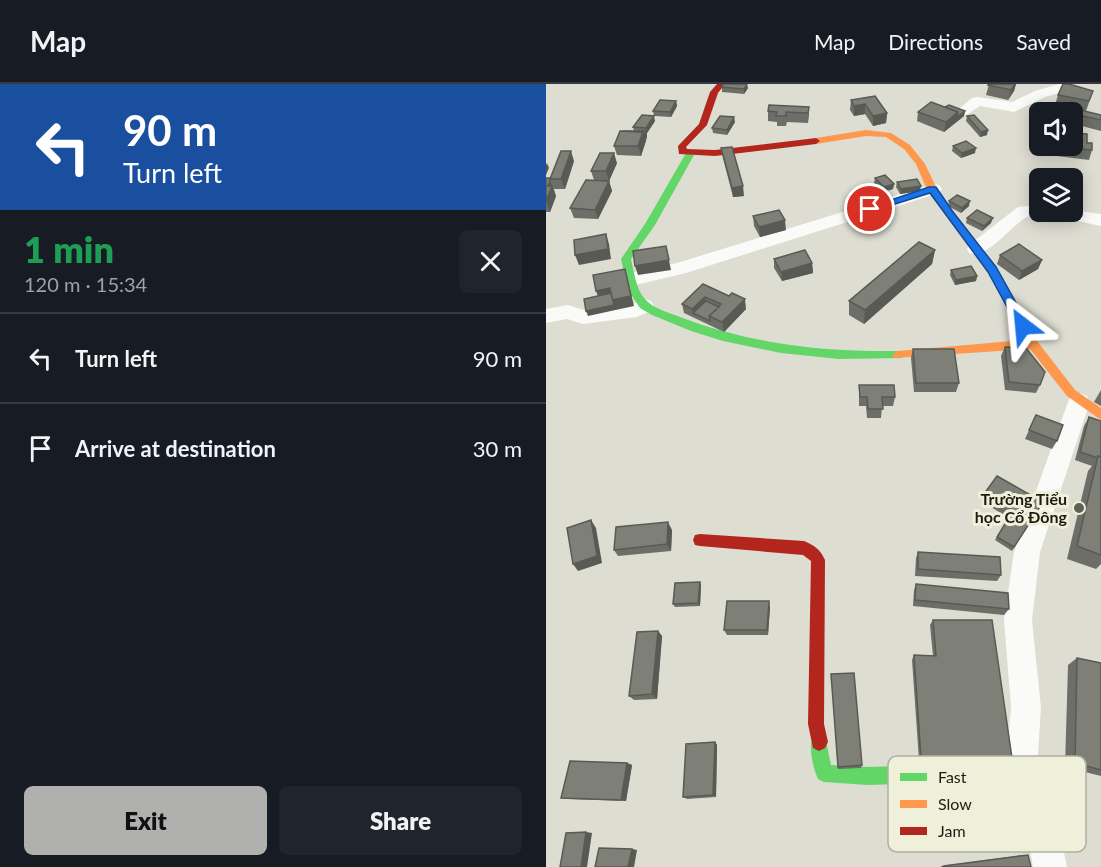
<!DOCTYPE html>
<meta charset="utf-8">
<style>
:root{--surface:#171b24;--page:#20242c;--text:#f1f3f6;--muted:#9ea1a6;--line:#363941;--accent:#b0b1ae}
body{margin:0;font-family:Lato,sans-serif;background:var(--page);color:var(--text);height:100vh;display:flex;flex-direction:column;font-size:22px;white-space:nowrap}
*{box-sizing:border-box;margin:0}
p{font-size:20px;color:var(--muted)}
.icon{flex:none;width:33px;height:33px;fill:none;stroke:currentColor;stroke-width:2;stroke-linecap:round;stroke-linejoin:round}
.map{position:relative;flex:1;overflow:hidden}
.drawer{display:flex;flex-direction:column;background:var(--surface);width:546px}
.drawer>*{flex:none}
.banner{background:#1a4fa0;color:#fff;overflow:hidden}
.fabs{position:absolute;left:483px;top:18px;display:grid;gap:12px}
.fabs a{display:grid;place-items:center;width:54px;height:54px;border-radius:9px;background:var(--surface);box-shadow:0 3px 15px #0003;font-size:30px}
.pin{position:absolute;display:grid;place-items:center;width:51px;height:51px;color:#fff;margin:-26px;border:3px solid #fff;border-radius:50%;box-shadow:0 2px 6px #0007}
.me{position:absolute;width:66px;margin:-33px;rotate:331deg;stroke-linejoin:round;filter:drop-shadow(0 0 4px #0008)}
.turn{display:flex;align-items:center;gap:21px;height:126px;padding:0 24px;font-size:27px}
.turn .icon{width:78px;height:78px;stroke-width:2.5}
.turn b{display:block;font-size:42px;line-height:51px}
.round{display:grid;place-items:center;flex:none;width:63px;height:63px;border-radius:9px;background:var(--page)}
.summary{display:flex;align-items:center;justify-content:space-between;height:102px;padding:0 24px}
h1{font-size:36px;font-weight:800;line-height:45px;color:#1e9e55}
.primary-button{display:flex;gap:12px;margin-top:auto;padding:12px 24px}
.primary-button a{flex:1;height:69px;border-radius:9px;background:var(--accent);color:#111;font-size:24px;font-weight:800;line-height:69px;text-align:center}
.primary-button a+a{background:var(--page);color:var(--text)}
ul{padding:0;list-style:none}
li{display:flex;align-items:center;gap:18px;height:90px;padding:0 24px;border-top:2px solid var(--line)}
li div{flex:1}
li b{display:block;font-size:22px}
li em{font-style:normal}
header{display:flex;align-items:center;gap:36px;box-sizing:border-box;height:84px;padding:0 30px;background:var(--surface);border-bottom:2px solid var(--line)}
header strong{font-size:28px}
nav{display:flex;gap:33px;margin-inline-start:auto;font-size:21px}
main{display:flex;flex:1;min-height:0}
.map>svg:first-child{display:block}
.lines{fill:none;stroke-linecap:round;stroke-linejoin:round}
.street{fill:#fafaf8;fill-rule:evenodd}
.fast{fill:#63d668;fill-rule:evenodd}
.slow{fill:#ff974d;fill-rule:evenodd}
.jam{fill:#b3261e;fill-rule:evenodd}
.wall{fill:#6c6e67}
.shaded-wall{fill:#585a54}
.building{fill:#7e8078;stroke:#585a54;stroke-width:1.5}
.route{fill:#1a73e8;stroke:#114b97;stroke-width:1.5}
.poi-dot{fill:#606056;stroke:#eff0da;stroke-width:2}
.labels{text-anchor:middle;stroke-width:6;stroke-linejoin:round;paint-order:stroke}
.poi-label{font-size:16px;font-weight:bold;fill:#1c1c14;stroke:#eff0da;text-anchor:end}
.key{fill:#eff0da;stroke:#b0b09f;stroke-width:1.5}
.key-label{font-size:16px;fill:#1c1c14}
</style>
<header>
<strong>Map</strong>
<nav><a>Map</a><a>Directions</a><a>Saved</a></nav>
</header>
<main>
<section class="drawer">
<div class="banner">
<div class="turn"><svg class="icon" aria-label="left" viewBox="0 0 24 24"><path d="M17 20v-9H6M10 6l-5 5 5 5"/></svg><div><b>90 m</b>Turn left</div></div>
</div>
<div class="summary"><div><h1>1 min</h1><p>120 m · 15:34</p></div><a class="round"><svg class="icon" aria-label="close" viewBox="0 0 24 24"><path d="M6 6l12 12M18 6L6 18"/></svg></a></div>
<ul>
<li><svg class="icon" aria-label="left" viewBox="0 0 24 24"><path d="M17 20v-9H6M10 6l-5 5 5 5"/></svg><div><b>Turn left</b></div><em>90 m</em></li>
<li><svg class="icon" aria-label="arrive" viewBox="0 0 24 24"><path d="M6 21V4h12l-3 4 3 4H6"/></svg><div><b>Arrive at destination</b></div><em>30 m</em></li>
</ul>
<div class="primary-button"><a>Exit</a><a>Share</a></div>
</section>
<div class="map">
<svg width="555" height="783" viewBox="0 0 555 783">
<rect width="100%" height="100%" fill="#ddddd2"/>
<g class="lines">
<g class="street">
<path d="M513 0H527L523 6 499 13 468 28 434 22 417 33 409 28 426 14 431 13 466 18 489 7Z"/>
<path d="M387 100 393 101 396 105 393 109 140 189 85 202 78 200 75 195 78 190 131 179Z"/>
<path d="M494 121V128L526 126 555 130V142C539 139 493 127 481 133 464 142 443 175 423 169L421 165 423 161 472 123Z"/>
<path d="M98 215 105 217 108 222 105 227 91 233 37 240 21 235 0 239V225L22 221 38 226 87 220Z"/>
<path d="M533 309 541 312 544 318 494 468 486 536 495 624 491 686 510 729 521 783H487L478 730 459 687 465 624 458 536 468 468 522 318 525 312Z"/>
</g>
<g class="fast">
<path d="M140 69 148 71 109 141 85 175C88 188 90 204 98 214 107 225 122 228 134 233 205 260 277 268 352 267L358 271 356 274 293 275 235 269 177 257 145 247 106 231 94 224 82 206 75 175 99 140Z"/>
<path d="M273 649 279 652 285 681 322 683 475 678 481 681 484 687 481 693 475 696 322 701 278 698 272 695C267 684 262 663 267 652Z"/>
</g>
<path class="slow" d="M320 46 345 49 364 61 379 80 392 107 450 183 491 257 529 306 555 324V336L521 312 484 265 348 274 346 271 352 267 479 256 442 188 382 108 370 80 358 65 340 53 320 52 270 60 266 57 270 54Z"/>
<g class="jam">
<path d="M171 0H179L172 9 161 41 140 63 141 65 169 66 270 54 274 57 270 60 169 72 133 70 132 62 153 40 164 8Z"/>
<path d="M154 450 258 457C269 462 274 465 279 476L278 640 282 658 279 664 273 667 267 664 262 640 265 477 257 471 154 462 149 461 147 456 149 451Z"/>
</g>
</g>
<g class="wall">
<path d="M443 0H470L468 7 462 16 440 11Z"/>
<path d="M176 3 202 4 198 10 176 8Z"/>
<path d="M547 7 540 27 509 21 512 11Z"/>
<path d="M329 12 341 29 340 39 327 42 319 30 308 32 304 26 305 16Z"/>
<path d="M130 17 131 22 125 33 108 32 107 27Z"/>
<path d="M263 23V32L262 39 241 38 240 42H231V38L222 37V27Z"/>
<path d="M399 23 419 27 418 32 398 48 371 37 372 28Z"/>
<path d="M534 26 555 31V47L528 40Z"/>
<path d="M421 32 441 51 434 53 420 37Z"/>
<path d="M109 37 101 49V52L95 72 71 71 68 62 88 47 87 43Z"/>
<path d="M189 38 181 51 167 49 166 44Z"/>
<path d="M541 59 546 66 543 76 511 72V65L504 64V62H526Z"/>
<path d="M407 62 429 69 415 74 406 67Z"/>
<path d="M175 64 198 112 187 113 177 74Z"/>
<path d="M28 77 19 105H8L7 102 10 112 4 128H0V94H4Z"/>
<path d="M71 79 63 97 66 107 52 135 28 134 24 124 48 96 45 87Z"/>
<path d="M329 94 348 100 347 105 337 108 328 99Z"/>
<path d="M351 98 374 107 354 110 350 103Z"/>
<path d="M403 117 423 122 415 129 402 122Z"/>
<path d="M207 132 240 146 214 153 208 142Z"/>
<path d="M421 134 445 139 436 147 420 139Z"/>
<path d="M389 166 386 180 318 240 303 231V217Z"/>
<path d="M454 171 496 176 492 185 473 196 451 180Z"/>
<path d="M228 175 266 179 267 189 236 197 228 184Z"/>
<path d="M405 186 431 192 430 197 409 201 404 191Z"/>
<path d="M157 200 200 225 178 248 138 229 136 220Z"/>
<path d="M459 263 494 301 490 309 459 306 455 272Z"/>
<path d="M367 265 413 299 410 308H368L365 274Z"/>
<path d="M313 301 349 313 347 322H336L335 334H321L320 322H313Z"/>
<path d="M555 306V322L548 318Z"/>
<path d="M490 331 511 357 506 365 479 355Z"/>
<path d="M543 333 555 337V480L550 485 521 475 542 387 546 382 529 376 538 342Z"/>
<path d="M438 410 497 418 466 467 449 456 463 434 435 417Z"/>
<path d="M126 446 125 467 72 472 68 466Z"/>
<path d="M372 468 455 491 451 497 369 492 370 474Z"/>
<path d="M154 498 155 501 154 522 129 523 127 520Z"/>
<path d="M370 500 463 525 458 531 367 522 368 506Z"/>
<path d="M224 523 222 551H181L178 546Z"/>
<path d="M387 536 466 674 461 677 373 676 366 576 368 571 387 572 384 541Z"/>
<path d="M112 547 116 552 111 615 88 616 83 612Z"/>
<path d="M531 574 555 579V692L519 683 522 581Z"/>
<path d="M285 590 316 681 315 684 292 685Z"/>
<path d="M169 658 171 661 170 713 141 715 137 713Z"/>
<path d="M81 679 86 681 80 717 22 715 15 714Z"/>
<path d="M477 771H482L485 783H395V782Z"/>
</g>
<g class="shaded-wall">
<path d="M201 0 202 4 198 10V5Z"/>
<path d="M469 0H470L468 7 462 16 465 6Z"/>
<path d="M130 17 131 22 125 33 124 28Z"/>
<path d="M319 20V30L308 32V22Z"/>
<path d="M419 27 418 32 398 48 400 38 412 28Z"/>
<path d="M341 29 340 39 327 42V32Z"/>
<path d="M108 32 109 37 101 49 100 44Z"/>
<path d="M188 33 189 38 181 51V46Z"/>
<path d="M442 46 441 51 434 53 435 48Z"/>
<path d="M100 47 101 52 100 57 98 52Z"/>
<path d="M97 48 100 57 95 72 92 62Z"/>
<path d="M430 64 429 69 415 74 416 69Z"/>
<path d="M25 67 28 77 19 105 15 95Z"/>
<path d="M68 69 71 79 63 97 60 87Z"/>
<path d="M1 79 3 84 0 91V81Z"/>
<path d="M4 97 10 112 4 128 0 117 2 104Z"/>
<path d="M63 97 66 107 52 135 49 126Z"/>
<path d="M348 100 347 105 337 108 338 103Z"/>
<path d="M197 102 198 112 187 113 186 104Z"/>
<path d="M375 102 374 107 354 110 355 105Z"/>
<path d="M424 117 423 122 415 129 416 124Z"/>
<path d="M447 134 445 139 436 147 438 142Z"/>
<path d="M239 136 240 146 214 153 213 143Z"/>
<path d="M60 150 63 160 65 175 33 181 29 171Z"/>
<path d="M120 162 125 186 92 191 89 182Z"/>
<path d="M389 166 386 180 318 240 319 226Z"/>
<path d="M496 176 492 185 473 196 476 187Z"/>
<path d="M266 179 267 189 236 197 235 188Z"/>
<path d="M79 185 88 222 42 232 40 227 54 217 50 207 64 204Z"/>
<path d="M431 192 430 197 409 201 410 196Z"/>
<path d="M159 213 161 222 147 229 146 225Z"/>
<path d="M199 215 200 225 178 248 176 238Z"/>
<path d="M45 436 50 444 56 479 32 487 27 480Z"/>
<path d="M122 438 126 446 125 467 121 460Z"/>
<path d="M154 498 155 501 154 522 152 519Z"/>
<path d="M223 517 224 523 222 551 221 546Z"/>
<path d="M112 547 116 552 111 615 106 610Z"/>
<path d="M169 658 171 661 170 713 167 711Z"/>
<path d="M81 679 86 681 80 717 75 716Z"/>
<path d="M40 748 46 749 41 783H35Z"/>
<path d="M86 765 91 766 88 783H82Z"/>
</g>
<g class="building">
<path d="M177 0H201L198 5 176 3Z"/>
<path d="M443 0H469L465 6 442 1Z"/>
<path d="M517 0H523L547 7 543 17 512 11Z"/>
<path d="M329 12 341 29 327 32 319 20 308 22 305 16Z"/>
<path d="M114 16 130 17 124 28 107 27Z"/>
<path d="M385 18 412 28 400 38 372 28Z"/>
<path d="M223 21 263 23 262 29 240 28V32H230L231 28 222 27Z"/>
<path d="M403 21 419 27 411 33 412 28 399 23Z"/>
<path d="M534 26 555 31V36L532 31Z"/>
<path d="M96 31 108 32 100 44 87 43Z"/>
<path d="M428 31 442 46 435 48 421 32Z"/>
<path d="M174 32 188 33 181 46 166 44Z"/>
<path d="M74 47 97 48 92 62H68Z"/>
<path d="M77 47H100L98 52 97 48Z"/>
<path d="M526 49 541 50V59H546V66L514 63V62H526Z"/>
<path d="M420 57 430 64 416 69 407 62Z"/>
<path d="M186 63 197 102 186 104 175 64Z"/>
<path d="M15 67H25L15 95H4Z"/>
<path d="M54 69H68L60 87H45Z"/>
<path d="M339 91 348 100 338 103 329 94Z"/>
<path d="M0 94H4V97L2 102H0Z"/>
<path d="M371 95 375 102 355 105 351 98Z"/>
<path d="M40 96 63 97 49 126 24 124Z"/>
<path d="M0 102H6L0 117Z"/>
<path d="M526 102 530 103 526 111Z"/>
<path d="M411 111 424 117 416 124 403 117Z"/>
<path d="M233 126 239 136 213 143 207 132Z"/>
<path d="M431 126 447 134 438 142 421 134Z"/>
<path d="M60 150 62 165 29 171 28 156Z"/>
<path d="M373 158 389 166 319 226 303 217Z"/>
<path d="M473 160 496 176 476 187 454 171Z"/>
<path d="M120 162 123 176 89 182 87 167Z"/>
<path d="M259 166 266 179 235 188 228 175Z"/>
<path d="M425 182 431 192 410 196 405 186Z"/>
<path d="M79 185 85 212 66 216 64 204 50 207 47 191Z"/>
<path d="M157 200 183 212 186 209 199 215 176 238 163 232 175 220 159 213 146 225 136 220Z"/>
<path d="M65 209 68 221 40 227 38 215Z"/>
<path d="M160 217 173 223 163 232 164 237 147 229Z"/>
<path d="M459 263 480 264 499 288 494 301 463 298Z"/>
<path d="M367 265H408L413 299H370Z"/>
<path d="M313 301H348L349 313H336L337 325H322L321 313H314Z"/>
<path d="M490 331 517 341 511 357 483 346Z"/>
<path d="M543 333 555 337V373L552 372V374L534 368Z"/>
<path d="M552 372 555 373V471L531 462Z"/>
<path d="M451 392 497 418 485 437 438 410Z"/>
<path d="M465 430 483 440 468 463 451 453Z"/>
<path d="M45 436 51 472 27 480 21 444Z"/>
<path d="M122 438 121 460 68 466 70 443Z"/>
<path d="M372 468 454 473 455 491 372 485Z"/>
<path d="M154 498 152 519 127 520 129 499Z"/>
<path d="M370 500 462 509 463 525 369 516Z"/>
<path d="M181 517H223L221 546H178Z"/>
<path d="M387 536H446L466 674H375L368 571 390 572Z"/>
<path d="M112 547 106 610 83 612 91 548Z"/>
<path d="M531 574 555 579V686L529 679Z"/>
<path d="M308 589 316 681 292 683 285 590Z"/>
<path d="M169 658 167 711 137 713 140 660Z"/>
<path d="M24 677 81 679 75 716 15 714Z"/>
<path d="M40 748 35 783H14L20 749Z"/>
<path d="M53 764 86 765 82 783H49Z"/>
<path d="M482 771 485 783H398V782Z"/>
</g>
<path class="route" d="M383 103H390L407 128 450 183 483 242 481 245H473L442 188 384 109 324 128 319 125Z"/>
<circle class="poi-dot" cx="533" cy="424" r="6"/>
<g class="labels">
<g class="poi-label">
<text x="521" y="421">Trường Tiểu<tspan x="521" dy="18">học Cổ Đông</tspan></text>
</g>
</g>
<rect x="342" y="672" width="198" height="96" rx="9" class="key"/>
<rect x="354" y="689" width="27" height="8" fill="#63d668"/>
<rect x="354" y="716" width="27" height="8" fill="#ff974d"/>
<rect x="354" y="743" width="27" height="8" fill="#b3261e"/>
<g class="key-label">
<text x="392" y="699">Fast</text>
<text x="392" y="726">Slow</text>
<text x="392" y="753">Jam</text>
</g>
</svg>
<div class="fabs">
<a><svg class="icon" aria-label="sound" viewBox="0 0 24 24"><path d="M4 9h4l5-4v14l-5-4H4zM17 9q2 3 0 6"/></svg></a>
<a><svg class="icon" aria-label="layers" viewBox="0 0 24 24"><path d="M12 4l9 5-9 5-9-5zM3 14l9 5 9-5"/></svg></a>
</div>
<div class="pin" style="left:324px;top:125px;background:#d93025"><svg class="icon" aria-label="arrive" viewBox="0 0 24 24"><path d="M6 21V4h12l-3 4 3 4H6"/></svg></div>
<svg class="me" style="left:477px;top:242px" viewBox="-20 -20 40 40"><path d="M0-17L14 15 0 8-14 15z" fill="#1a73e8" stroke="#fff" stroke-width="4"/></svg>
</div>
</main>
